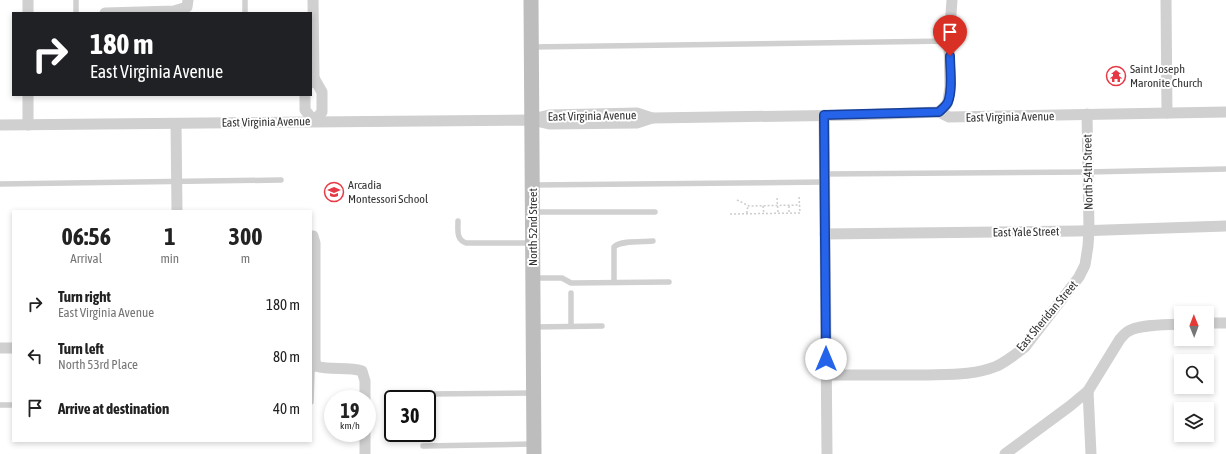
<!DOCTYPE html>
<style>
:root{--surface:#fff;--page:#f2f2f2;--text:#222;--muted:#767676}
body{margin:0;font-family:"Asap Condensed",sans-serif;background:var(--page);color:var(--text);height:100vh;display:flex;flex-direction:column;font-size:15px;white-space:nowrap}
*{box-sizing:border-box;margin:0}
p{font-size:13px;color:var(--muted)}
.icon{flex:none;width:22px;height:22px;fill:none;stroke:currentColor;stroke-width:2;stroke-linecap:round;stroke-linejoin:round}
.map{position:relative;flex:1;overflow:hidden}
.side{position:absolute;left:12px;top:210px;width:300px;height:232px;display:flex;flex-direction:column;background:var(--surface);border-radius:0px;box-shadow:0 2px 6px #0003}
.side>*{flex:none}
.top-card{position:absolute;left:12px;top:12px;width:300px;height:84px;border-radius:0px;box-shadow:0 2px 6px #0003;background:#202124;color:#fff;overflow:hidden}
.needle{width:26px;rotate:359deg}
.tools{position:absolute;left:1174px;top:306px;display:grid;gap:8px}
.tools a{display:grid;place-items:center;width:40px;height:40px;border-radius:0px;background:var(--surface);box-shadow:0 2px 6px #0003;font-size:20px}
.speed{position:absolute;left:324px;top:390px;display:flex;gap:8px;font-size:20px;font-weight:700;text-align:center}
.speed>*{display:grid;place-content:center;width:52px;height:52px;border-radius:50%;background:var(--surface);box-shadow:0 2px 6px #0003;line-height:1}
.speed small{font-size:10px;font-weight:400}
.speed .limit{border:2px solid #111;border-radius:6px;background:#fff;color:#111}
.pin{position:absolute;display:grid;place-items:center;width:34px;height:34px;color:#fff;margin:-41px -17px;border-radius:50% 50% 50% 0;rotate:-45deg;box-shadow:0 0 4px #0007}
.pin .icon{rotate:45deg}
.me{position:absolute;width:44px;margin:-22px;rotate:0deg;stroke-linejoin:round;filter:drop-shadow(0 0 3px #0008)}
.turn{display:flex;align-items:center;gap:14px;height:84px;padding:0 12px;font-size:18px}
.turn .icon{width:52px;height:52px;stroke-width:2.5}
.turn b{display:block;font-size:28px;line-height:34px}
.eta{display:flex;justify-content:space-evenly;align-items:center;height:68px;text-align:center}
.eta b{font-size:24px;font-weight:700;line-height:28px}
ul{padding:0;list-style:none}
li{display:flex;align-items:center;gap:12px;height:52px;padding:0 12px}
li div{flex:1}
li b{display:block;font-size:15px}
li em{font-style:normal}
.map>svg:first-child{display:block}
.lines{fill:none;stroke-linecap:round;stroke-linejoin:round}
.path{stroke:#cdcdcd;stroke-width:1.5;stroke-dasharray:2 2;stroke-linecap:butt}
.lane{stroke:#d0d0d0;stroke-width:5.5}
.street{stroke:#d0d0d0;stroke-width:11}
.secondary{stroke:#bdbdbd;stroke-width:15}
.route-casing{stroke:#184099;stroke-width:10}
.route{stroke:#2563eb;stroke-width:7}
.labels{text-anchor:middle;stroke-width:4;stroke-linejoin:round;paint-order:stroke}
.poi-label{font-size:12px;fill:#333;stroke:#fff;text-anchor:start}
.street-label{font-size:12px;fill:#333;stroke:#fff}
</style>
<div class="map">
<svg width="1226" height="454" viewBox="0 0 1226 454">
<rect width="100%" height="100%" fill="#fff"/>
<g class="lines">
<g class="path">
<path d="M777 198 778 213"/>
<path d="M737 200 749 206 800 205"/>
<path d="M763 206 764 214"/>
<path d="M789 206V213"/>
<path d="M747 213V209L749 206"/>
<path d="M730 214 800 213 799 196"/>
</g>
<g class="lane">
<path d="M245 0V13"/>
<path d="M76 13V0"/>
<path d="M532 47 949 41"/>
<path d="M825 174 1087 172 1226 169"/>
<path d="M0 184 281 180"/>
<path d="M533 185 825 182"/>
<path d="M533 212H655"/>
<path d="M458 221C458 231 456 239 466 243H531"/>
<path d="M534 278H562L571 283 669 282"/>
<path d="M614 282V247C621 240 643 242 653 241"/>
<path d="M571 293V326"/>
<path d="M534 327 602 326"/>
<path d="M429 394 534 393"/>
<path d="M311 402 312 371 316 366"/>
<path d="M0 405H13"/>
<path d="M423 446 533 444"/>
</g>
<g class="street">
<path d="M28 0V13"/>
<path d="M1166 0 1167 113"/>
<path d="M105 13 174 11 187 7 188 0"/>
<path d="M311 83 314 78 313 0"/>
<path d="M28 95V125"/>
<path d="M305 95V110L314 121 322 112V92L314 78"/>
<path d="M939 112 947 104 948 100 950 87 949 41 952 0"/>
<path d="M824 115 827 454"/>
<path d="M533 119 549 115 637 113 652 118"/>
<path d="M176 124 177 211"/>
<path d="M0 125 532 120 549 124 637 123 652 118 858 115 939 112 949 117 1226 112"/>
<path d="M825 234 1077 231 1226 226"/>
<path d="M311 236H313L315 243V360L316 366C331 371 347 366 362 371L365 381V399"/>
<path d="M1207 323H1226"/>
<path d="M0 348H13"/>
<path d="M826 375C858 375 890 375 921 375 946 374 973 376 997 366 1007 361 1016 354 1025 347L1079 277 1085 265 1088 246 1089 230 1087 114"/>
<path d="M1088 391 1091 454"/>
<path d="M365 433V454"/>
<path d="M1005 454 1070 406 1088 391 1120 339C1122 337 1124 334 1127 332 1138 324 1166 325 1181 324"/>
</g>
<path class="secondary" d="M531 0 534 454"/>
</g>
<g class="lines">
<g class="route-casing">
<path id="route" d="M826 359 824 115 939 112C942 109 946 106 948 102 953 89 950 70 950 56"/>
</g>
<use href="#route" class="route"/>
</g>
<defs>
<g id="temple-ring" transform="scale(1)"><circle r="9.5" fill="#fff" stroke="#e63946" stroke-width="1.5"/><path d="M0-6L5-2H3V0L6.5 2.5H4V6H1.5V3h-3V6H-4V2.5H-6.5L-3 0V-2H-5Z" fill="#e63946"/></g>
<g id="school-ring" transform="scale(1)"><circle r="9.5" fill="#fff" stroke="#e63946" stroke-width="1.5"/><path d="M0-5L7-2L0 1L-7-2ZM-4 1L0 2.5L4 1V4Q0 6-4 4Z" fill="#e63946"/></g>
</defs>
<g fill-rule="evenodd">
<use href="#temple-ring" x="1116" y="76"/>
<use href="#school-ring" x="334" y="192"/>
</g>
<g class="labels">
<g class="poi-label">
<text x="1130" y="73">Saint Joseph<tspan x="1130" dy="14">Maronite Church</tspan></text>
<text x="348" y="189">Arcadia<tspan x="348" dy="14">Montessori School</tspan></text>
</g>
<g class="street-label">
<text transform="translate(592 116) rotate(-1)" y="4">East Virginia Avenue</text>
<text transform="translate(1010 117) rotate(-1)" y="4">East Virginia Avenue</text>
<text transform="translate(266 122) rotate(-1)" y="4">East Virginia Avenue</text>
<text transform="translate(1088 172) rotate(-91)" y="4">North 54th Street</text>
<text transform="translate(533 227) rotate(-90)" y="4">North 52nd Street</text>
<text transform="translate(1026 232) rotate(-1)" y="4">East Yale Street</text>
<text transform="translate(1047 316) rotate(-50)" y="4">East Sheridan Street</text>
</g>
</g>
</svg>
<div class="tools">
<a><svg class="needle" viewBox="-14 -14 28 28"><path d="M0-13l5 13h-10z" fill="#e53935"/><path d="M0 13l5-13h-10z" fill="#767676"/></svg></a>
<a><svg class="icon" aria-label="search" viewBox="0 0 24 24"><circle cx="10" cy="10" r="6"/><path d="M15 15l6 6"/></svg></a>
<a><svg class="icon" aria-label="layers" viewBox="0 0 24 24"><path d="M12 4l9 5-9 5-9-5zM3 14l9 5 9-5"/></svg></a>
</div>
<div class="speed"><div>19<small>km/h</small></div><div class="limit">30</div></div>
<div class="pin" style="left:950px;top:56px;background:#d93025"><svg class="icon" aria-label="arrive" viewBox="0 0 24 24"><path d="M6 21V4h12l-3 4 3 4H6"/></svg></div>
<svg class="me" style="left:826px;top:359px" viewBox="-20 -20 40 40"><circle r="19" fill="#fff"/><path d="M0-13L10 11 0 6-10 11z" fill="#2563eb"/></svg>
<div class="top-card">
<div class="turn"><svg class="icon" aria-label="right" viewBox="0 0 24 24"><path d="M7 20v-9h11M14 6l5 5-5 5"/></svg><div><b>180 m</b>East Virginia Avenue</div></div>
</div>
<section class="side">
<div class="eta">
<div><b>06:56</b><p>Arrival</p></div>
<div><b>1</b><p>min</p></div>
<div><b>300</b><p>m</p></div>
</div>
<ul>
<li><svg class="icon" aria-label="right" viewBox="0 0 24 24"><path d="M7 20v-9h11M14 6l5 5-5 5"/></svg><div><b>Turn right</b><p>East Virginia Avenue</p></div><em>180 m</em></li>
<li><svg class="icon" aria-label="left" viewBox="0 0 24 24"><path d="M17 20v-9H6M10 6l-5 5 5 5"/></svg><div><b>Turn left</b><p>North 53rd Place</p></div><em>80 m</em></li>
<li><svg class="icon" aria-label="arrive" viewBox="0 0 24 24"><path d="M6 21V4h12l-3 4 3 4H6"/></svg><div><b>Arrive at destination</b></div><em>40 m</em></li>
</ul>
</section>
</div>
